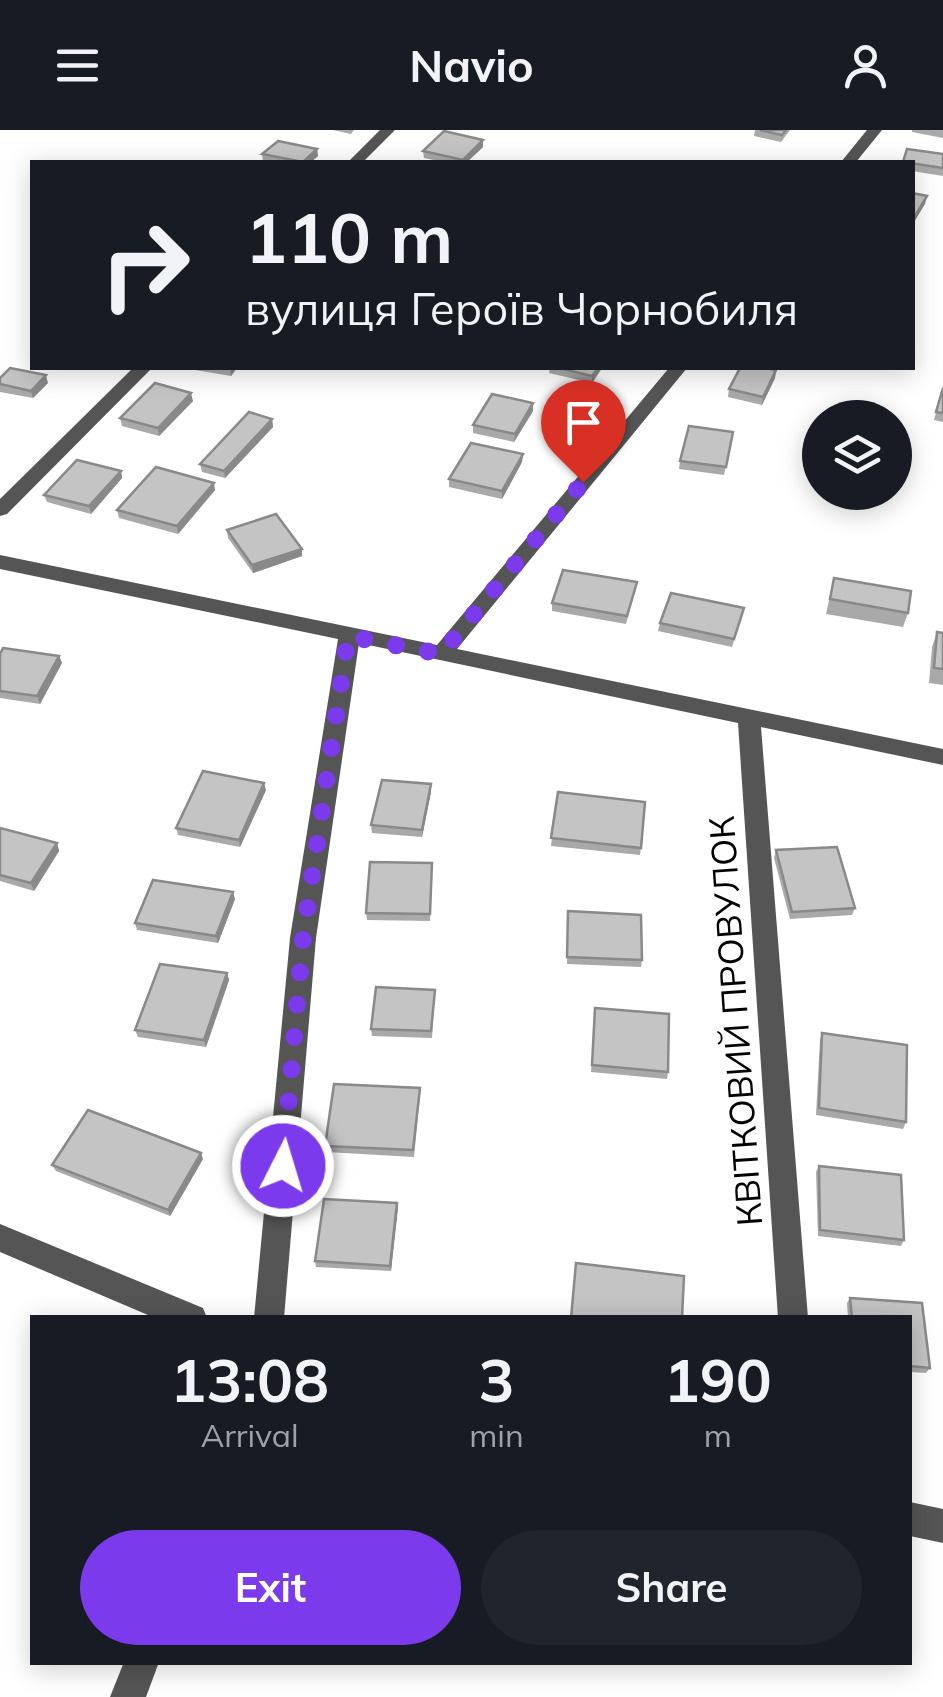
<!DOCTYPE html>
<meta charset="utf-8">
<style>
:root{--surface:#171b24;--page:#20242c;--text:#f1f3f6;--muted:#9ea1a6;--accent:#7c3aed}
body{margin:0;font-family:Mulish,sans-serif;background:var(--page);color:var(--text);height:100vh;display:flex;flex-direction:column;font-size:38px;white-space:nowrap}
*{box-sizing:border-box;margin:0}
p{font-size:32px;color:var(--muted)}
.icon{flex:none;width:55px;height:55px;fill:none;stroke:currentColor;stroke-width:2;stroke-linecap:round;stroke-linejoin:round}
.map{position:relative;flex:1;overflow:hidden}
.details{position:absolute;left:30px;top:1185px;width:882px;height:350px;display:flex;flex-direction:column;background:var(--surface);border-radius:0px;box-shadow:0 5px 25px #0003}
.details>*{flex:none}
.banner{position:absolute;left:30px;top:30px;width:885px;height:210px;border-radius:0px;box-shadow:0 5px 25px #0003;background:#171b24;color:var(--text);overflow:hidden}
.controls{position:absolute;left:802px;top:270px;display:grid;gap:20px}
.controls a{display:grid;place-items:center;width:110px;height:110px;border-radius:50%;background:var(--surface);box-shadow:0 5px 25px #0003;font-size:50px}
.pin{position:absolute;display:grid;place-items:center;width:85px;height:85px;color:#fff;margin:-102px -42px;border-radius:50% 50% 50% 0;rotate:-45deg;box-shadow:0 0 10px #0007}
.pin .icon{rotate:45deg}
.me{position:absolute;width:110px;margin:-55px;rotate:5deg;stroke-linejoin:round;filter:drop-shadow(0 0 8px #0008)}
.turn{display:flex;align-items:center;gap:35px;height:210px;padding:0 50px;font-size:45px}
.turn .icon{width:130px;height:130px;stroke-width:2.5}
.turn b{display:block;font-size:70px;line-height:85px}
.eta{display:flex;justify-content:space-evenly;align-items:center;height:170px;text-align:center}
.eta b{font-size:60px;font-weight:700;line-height:70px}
.action{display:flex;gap:20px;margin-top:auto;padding:20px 50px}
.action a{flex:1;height:115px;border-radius:60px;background:var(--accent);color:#fff;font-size:40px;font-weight:700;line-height:115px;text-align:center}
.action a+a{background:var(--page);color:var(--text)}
header{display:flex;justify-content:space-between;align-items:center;height:130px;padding:0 50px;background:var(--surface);font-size:45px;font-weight:700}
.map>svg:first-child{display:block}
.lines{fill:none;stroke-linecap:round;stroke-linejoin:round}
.minor{fill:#555;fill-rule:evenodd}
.wall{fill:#a9a9a9}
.shaded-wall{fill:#898989}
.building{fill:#c4c4c4;stroke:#898989;stroke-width:2.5}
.route{stroke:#7c3aed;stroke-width:18;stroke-dasharray:0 32.4}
.labels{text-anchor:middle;stroke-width:9;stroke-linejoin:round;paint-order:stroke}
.street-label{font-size:35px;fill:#000;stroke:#fff}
</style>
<header><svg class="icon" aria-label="menu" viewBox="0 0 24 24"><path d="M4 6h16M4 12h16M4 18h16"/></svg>Navio<svg class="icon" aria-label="person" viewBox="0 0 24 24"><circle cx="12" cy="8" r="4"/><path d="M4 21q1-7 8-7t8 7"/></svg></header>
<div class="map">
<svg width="943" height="1567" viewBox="0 0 943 1567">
<rect width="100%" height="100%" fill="#fff"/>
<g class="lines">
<g class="minor">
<path d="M380 0H395L363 32H348Z"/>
<path d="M867 0H882L856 32H841Z"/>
<path d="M133 238H152L7 384 0 386V369Z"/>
<path d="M669 238H687L457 519 943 619V635L761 597 808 1188H778L738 593 359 513 316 808 284 1188H254L290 808 338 509 0 439V425L437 515Z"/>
<path d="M0 1094 203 1178 207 1188H155L0 1122Z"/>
<path d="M910 1372 943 1379V1413L910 1406Z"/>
<path d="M124 1532H159L146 1567H110Z"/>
</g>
</g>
<g class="wall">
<path d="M333 0H354L351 4Z"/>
<path d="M755 0H790L781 12 754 6Z"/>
<path d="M912 0H943V8L912 2Z"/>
<path d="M483 10V17L467 32H443L424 28 423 21Z"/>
<path d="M317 19 318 26 311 32H263L262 24Z"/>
<path d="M943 24V46L912 41V32Z"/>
<path d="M183 238H237L231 246Z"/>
<path d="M550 238H602L592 253 549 243Z"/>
<path d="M776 240 775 248 762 275 728 267 729 259Z"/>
<path d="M0 248 48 253 33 268 0 262Z"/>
<path d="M943 257V292L934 290Z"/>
<path d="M193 271 159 306 122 296 120 288Z"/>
<path d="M533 281 514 312 473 303V295Z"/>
<path d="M272 289 273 297 225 348 202 342 200 334Z"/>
<path d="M733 302 724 345 679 339 680 331Z"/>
<path d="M523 324 522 332 502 369 449 357V349Z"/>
<path d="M121 341 122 348 91 384 47 372 44 365Z"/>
<path d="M215 360 178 404 119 388 117 380Z"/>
<path d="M227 400 302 426 253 443 228 408Z"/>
<path d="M834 448 908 483 903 497 826 484Z"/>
<path d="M637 452 626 494 552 481V473Z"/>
<path d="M744 478 732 517 658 501 660 493Z"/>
<path d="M937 502 943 503V555L929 553 932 517Z"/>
<path d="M0 524 59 526 62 533 40 574 0 568Z"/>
<path d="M266 660 240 717 178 705 176 698Z"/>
<path d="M431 662 422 707 372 703 371 695Z"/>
<path d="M558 662 645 672 640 725 551 716Z"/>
<path d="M0 698 57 713 59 721 34 761 0 751Z"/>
<path d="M776 720 855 778 852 785 790 789 774 728Z"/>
<path d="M432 733 430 791 367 790 366 783Z"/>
<path d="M235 769 218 813 137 800 135 793Z"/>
<path d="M568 781 642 830 641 837 567 834Z"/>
<path d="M227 843 229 850 206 917 138 907 135 900Z"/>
<path d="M435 860 432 908 372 906 371 899Z"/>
<path d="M595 878 668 942 667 949 591 942Z"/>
<path d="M822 903 906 992 903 999 816 985 820 910Z"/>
<path d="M420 965 414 1027 326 1022 325 1016Z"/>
<path d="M203 1029 170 1086 56 1041 52 1035Z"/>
<path d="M819 1036 904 1110 901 1116 818 1106 816 1042Z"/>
<path d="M397 1073 391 1141 316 1137 315 1131Z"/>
<path d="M850 1168 922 1173 930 1238 926 1243 910 1242V1188H848L847 1173Z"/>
</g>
<g class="shaded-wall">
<path d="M483 10V17L467 32H463V30Z"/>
<path d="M317 19 318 26 311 32H303Z"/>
<path d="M927 66 925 74 913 94 915 86Z"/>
<path d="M230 238H237L231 246Z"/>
<path d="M598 238H602L592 253V246Z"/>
<path d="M776 240 775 248 762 275 763 267Z"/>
<path d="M46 245 48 253 33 268 31 261Z"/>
<path d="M191 263 193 271 159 306 158 298Z"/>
<path d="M533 273V281L514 312 515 304Z"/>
<path d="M272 289 273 297 225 348 224 341Z"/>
<path d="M523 324 522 332 502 369V361Z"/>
<path d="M121 341 122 348 91 384 89 376Z"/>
<path d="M214 353 215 360 178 404 177 396Z"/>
<path d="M302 419V426L253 443 252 435Z"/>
<path d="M59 526 62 533 40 574 37 566Z"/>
<path d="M264 653 266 660 240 717 239 710Z"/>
<path d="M431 654V662L422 707V700Z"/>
<path d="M57 713 59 721 34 761 31 753Z"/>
<path d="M233 762 235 769 218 813 216 806Z"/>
<path d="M227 843 229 850 206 917 204 910Z"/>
<path d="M201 1023 203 1029 170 1086 168 1080Z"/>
<path d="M397 1073 398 1079 391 1141 390 1136Z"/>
</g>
<g class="building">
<path d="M760 0H786L782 5Z"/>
<path d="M444 1 483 10 463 30 423 21Z"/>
<path d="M278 11 317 19 303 32 262 24Z"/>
<path d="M907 19 943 24V38L903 32Z"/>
<path d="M912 63 927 66 915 86H912Z"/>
<path d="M10 238 46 245 31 261 0 254V248Z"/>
<path d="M559 238H598L592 246Z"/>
<path d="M740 238H764L776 240 763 267 729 259Z"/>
<path d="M155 253 191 263 158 298 120 288Z"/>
<path d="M943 258V283L936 282Z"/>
<path d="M492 264 533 273 515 304 473 295Z"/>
<path d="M249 282 272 289 224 341 200 334Z"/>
<path d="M689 296 733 302 726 337 680 331Z"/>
<path d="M471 313 523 324 502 361 449 349Z"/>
<path d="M77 330 121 341 89 376 44 365Z"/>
<path d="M156 337 214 353 177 396 117 380Z"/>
<path d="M276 384 302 419 252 435 227 400Z"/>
<path d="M563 440 637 452 627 486 552 473Z"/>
<path d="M834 448 911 461 908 483 830 469Z"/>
<path d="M671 463 744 478 734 509 660 493Z"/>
<path d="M937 502 943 503V539L934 538Z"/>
<path d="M3 518 59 526 37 566 0 561V524Z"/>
<path d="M203 641 264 653 239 710 176 698Z"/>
<path d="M382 650 431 654 422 700 371 695Z"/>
<path d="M558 662 645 672 641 718 551 708Z"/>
<path d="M0 698 57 713 31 753 0 745Z"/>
<path d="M837 717 855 778 792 782 776 720Z"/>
<path d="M370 732 432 733 430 784 366 783Z"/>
<path d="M153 750 233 762 216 806 135 793Z"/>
<path d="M568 781 641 785 642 830 567 827Z"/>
<path d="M160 834 227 843 204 910 135 900Z"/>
<path d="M376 857 435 860 431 901 371 899Z"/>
<path d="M595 878 669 884 668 942 592 935Z"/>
<path d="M822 903 907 915 906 992 819 978Z"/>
<path d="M334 954 420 958 413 1020 325 1016Z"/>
<path d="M88 980 201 1023 168 1080 52 1035Z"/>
<path d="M819 1036 901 1045 904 1110 820 1100Z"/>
<path d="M324 1069 397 1073 390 1136 315 1131Z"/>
<path d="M576 1133 684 1146 682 1188H571Z"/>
<path d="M850 1168 922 1173 930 1238 910 1236V1188H852Z"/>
</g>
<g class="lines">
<path class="route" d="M283 1036 303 808 348 506 441 524 583 352"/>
</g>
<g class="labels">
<g class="street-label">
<text transform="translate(736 891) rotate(-94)" y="12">КВІТКОВИЙ ПРОВУЛОК</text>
</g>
</g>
</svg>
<div class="controls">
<a><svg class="icon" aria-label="layers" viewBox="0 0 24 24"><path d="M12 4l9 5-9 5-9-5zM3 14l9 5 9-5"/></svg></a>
</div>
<div class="pin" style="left:583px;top:352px;background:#d93025"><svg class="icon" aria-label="arrive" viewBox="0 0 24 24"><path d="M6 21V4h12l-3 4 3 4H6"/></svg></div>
<svg class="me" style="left:283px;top:1036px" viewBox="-20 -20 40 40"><circle r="17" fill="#7c3aed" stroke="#fff" stroke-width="3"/><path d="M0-11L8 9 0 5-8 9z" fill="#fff"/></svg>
<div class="banner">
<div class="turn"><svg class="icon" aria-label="right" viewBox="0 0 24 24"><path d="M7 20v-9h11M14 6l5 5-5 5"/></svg><div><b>110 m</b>вулиця Героїв Чорнобиля</div></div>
</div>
<section class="details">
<div class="eta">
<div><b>13:08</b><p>Arrival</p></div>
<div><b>3</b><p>min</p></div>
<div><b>190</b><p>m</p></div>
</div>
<div class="action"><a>Exit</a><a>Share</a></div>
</section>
</div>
